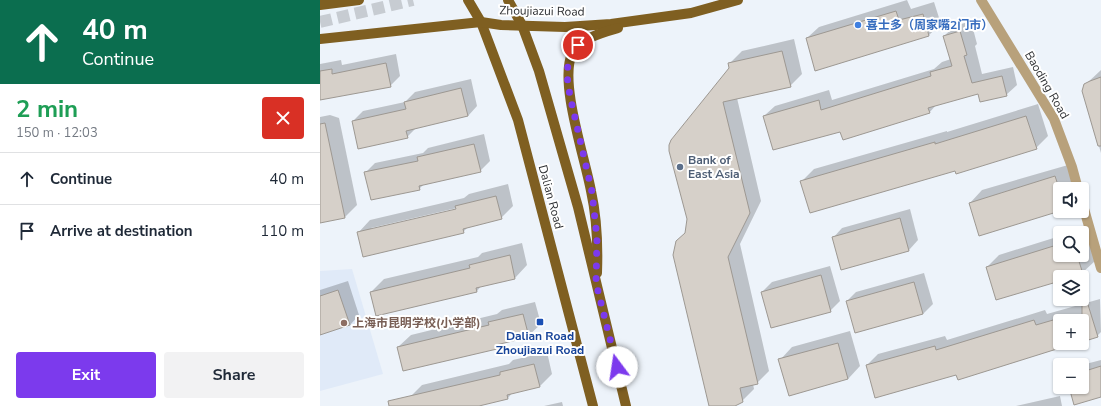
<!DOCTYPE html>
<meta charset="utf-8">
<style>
:root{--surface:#fff;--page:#f2f2f3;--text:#1f2937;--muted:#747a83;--line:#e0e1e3;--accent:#7c3aed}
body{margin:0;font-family:"Nunito Sans","Noto Sans SC",sans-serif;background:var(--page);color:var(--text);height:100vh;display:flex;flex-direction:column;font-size:15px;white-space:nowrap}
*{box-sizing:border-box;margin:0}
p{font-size:13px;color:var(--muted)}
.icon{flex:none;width:22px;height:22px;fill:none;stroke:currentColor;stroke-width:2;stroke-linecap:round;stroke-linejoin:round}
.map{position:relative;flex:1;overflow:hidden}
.sheet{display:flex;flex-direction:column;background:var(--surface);width:320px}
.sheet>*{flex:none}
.hud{background:#0b6e4f;color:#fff;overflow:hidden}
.buttons{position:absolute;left:733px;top:182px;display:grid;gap:8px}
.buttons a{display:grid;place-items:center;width:36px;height:36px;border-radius:4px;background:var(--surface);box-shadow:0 1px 3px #0004;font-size:20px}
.pin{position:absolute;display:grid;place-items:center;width:34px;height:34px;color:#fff;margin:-17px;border:2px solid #fff;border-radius:50%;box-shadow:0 1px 4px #0007}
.me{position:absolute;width:44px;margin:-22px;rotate:346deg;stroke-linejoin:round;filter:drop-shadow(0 0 3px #0008)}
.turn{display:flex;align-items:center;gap:14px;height:84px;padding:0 16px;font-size:18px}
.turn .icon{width:52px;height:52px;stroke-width:2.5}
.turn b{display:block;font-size:28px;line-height:34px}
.round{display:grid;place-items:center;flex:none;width:42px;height:42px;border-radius:4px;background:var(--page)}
.headline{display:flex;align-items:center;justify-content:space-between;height:68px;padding:0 16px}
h1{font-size:24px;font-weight:700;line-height:30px;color:#1e9e55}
.cta{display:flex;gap:8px;margin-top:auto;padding:8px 16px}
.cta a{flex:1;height:46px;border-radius:4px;background:var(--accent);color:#fff;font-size:16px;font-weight:700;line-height:46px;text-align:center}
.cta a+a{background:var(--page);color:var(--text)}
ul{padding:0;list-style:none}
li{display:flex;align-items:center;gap:12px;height:52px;padding:0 16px;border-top:1px solid var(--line)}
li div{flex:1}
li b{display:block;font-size:15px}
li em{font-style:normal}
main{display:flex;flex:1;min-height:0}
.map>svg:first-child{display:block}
.built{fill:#e0eaf8}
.shadow{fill:#0003;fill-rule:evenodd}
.building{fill:#d6d0c9;stroke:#9d9892}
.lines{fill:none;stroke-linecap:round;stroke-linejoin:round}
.highway-tunnel{stroke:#c7ccd2;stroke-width:12;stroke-dasharray:12 6;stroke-linecap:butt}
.street{stroke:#b8a17b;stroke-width:10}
.primary{stroke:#7f5f21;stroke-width:10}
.route{stroke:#7c3aed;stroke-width:7;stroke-dasharray:0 12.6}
.shop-dot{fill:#3f7fe0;stroke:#fff;stroke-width:1.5}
.service-dot{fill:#5c6f8a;stroke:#fff;stroke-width:1.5}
.transit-dot{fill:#1a4fb4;stroke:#fff;stroke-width:1.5}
.education-dot{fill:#8d6e63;stroke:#fff;stroke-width:1.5}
.labels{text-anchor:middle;stroke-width:4;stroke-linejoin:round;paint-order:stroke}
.street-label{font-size:12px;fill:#2e3033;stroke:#fff}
.shop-label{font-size:12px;font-weight:bold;fill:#366cbe;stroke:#fff;text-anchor:start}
.service-label{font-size:12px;font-weight:bold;fill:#4e5e75;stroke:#fff;text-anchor:start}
.education-label{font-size:12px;font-weight:bold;fill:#785e54;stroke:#fff;text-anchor:start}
.transit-label{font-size:12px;font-weight:bold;fill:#164399;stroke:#fff}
</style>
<main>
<section class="sheet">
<div class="hud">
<div class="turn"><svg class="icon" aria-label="ahead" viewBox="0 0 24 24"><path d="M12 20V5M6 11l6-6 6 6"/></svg><div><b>40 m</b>Continue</div></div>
</div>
<div class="headline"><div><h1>2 min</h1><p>150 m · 12:03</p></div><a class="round" style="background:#d93025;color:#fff"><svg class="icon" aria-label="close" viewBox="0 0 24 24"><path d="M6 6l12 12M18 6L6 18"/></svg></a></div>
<ul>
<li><svg class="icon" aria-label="ahead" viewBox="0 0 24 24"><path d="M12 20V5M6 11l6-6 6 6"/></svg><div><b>Continue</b></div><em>40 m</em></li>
<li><svg class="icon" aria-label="arrive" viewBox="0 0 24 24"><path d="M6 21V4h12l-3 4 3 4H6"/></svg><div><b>Arrive at destination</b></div><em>110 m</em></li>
</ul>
<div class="cta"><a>Exit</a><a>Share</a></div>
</section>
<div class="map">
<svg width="781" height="406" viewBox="0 0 781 406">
<rect width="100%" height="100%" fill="#edf3fa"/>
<path class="built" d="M32 269 63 374 0 391V271Z"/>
<g class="shadow">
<path d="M587 0 591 9 614 2 621 24 609 35 496 69 487 38 499 27Z"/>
<path d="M651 21 657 44 655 46 662 74 693 67 697 85 686 95 659 93 617 104 609 113 521 130 444 116 455 106 509 90 512 100 614 69 622 62 631 59 624 36 635 26Z"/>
<path d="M474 39 482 74 470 86 417 98 441 201 420 244 449 371 437 383 433 384 434 389 422 401 413 406H390L367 232 411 68 409 64 422 51Z"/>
<path d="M76 54 80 76 70 86 0 99V64L21 60 22 65Z"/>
<path d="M781 70V153L764 95 765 85Z"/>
<path d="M151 79 157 106 148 116 97 127 87 137 33 121 43 111 85 102 95 92Z"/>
<path d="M718 104 728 136 716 148 636 170 481 182 494 169 627 131V132Z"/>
<path d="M10 115 19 118 37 205 25 217 0 222V117Z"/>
<path d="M164 134 170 161 160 171 104 184 99 189 45 173 55 163 103 153 108 148Z"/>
<path d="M748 165 755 189H740V210L650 203 662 190Z"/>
<path d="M188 184 193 206 181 218 149 226 143 232 38 233 50 220 144 198 149 194ZM141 207V209L51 230V228Z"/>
<path d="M590 209 598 240 589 250 513 238 522 228Z"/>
<path d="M765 229 775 261 762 273 749 277H740V280L667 267 679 255 740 236V255H762V233H751Z"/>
<path d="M202 243 207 265 195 278 162 285 157 291 51 292 64 279 158 257 162 253Z"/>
<path d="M510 266 520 301 510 311 442 292 452 282Z"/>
<path d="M604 273 613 304 603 314 527 301 536 292Z"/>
<path d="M28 281 39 315 30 325 0 334V290Z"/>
<path d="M780 299 781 332 777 336 762 341V321H740V343H755L638 379 637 374 547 365 558 354 625 336 627 340 725 310 727 314Z"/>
<path d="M215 302 221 324 208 336 183 342 177 348 78 347 91 335 177 314 182 310Z"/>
<path d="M530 331 540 366 528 379 460 360 472 347Z"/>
<path d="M227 352 232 374 220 386 193 392 188 398 154 406H92L90 397 102 385 189 364 193 360Z"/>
<path d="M781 360V396L750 387H762V365Z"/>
<path d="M740 396 742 406H696Z"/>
<path d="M242 402 243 406H224Z"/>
</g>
<g class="building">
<path d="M576 11 579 20 603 14 609 36 495 71 486 38Z"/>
<path d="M640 31 647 55 644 56 652 83 682 76 687 96 660 102 658 94 608 108 610 113 523 140 520 132 453 150 443 116 499 100 501 110 611 76 610 72 632 66 623 36Z"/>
<path d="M462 51 471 87 403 102 430 213 408 257 438 384 420 388 423 402 415 406H389L353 255 356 241 365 233 367 219 349 151V145L351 140 409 68 408 63Z"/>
<path d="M66 63 71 87 0 100V71L12 69V74Z"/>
<path d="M781 77V146H778L762 91 764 84 770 81Z"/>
<path d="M141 88 148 116 86 131 88 138 38 149 32 121 86 109 84 102Z"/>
<path d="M706 116 717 149 636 174 635 171 490 213 480 181 615 142V144Z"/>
<path d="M5 123 25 218 0 223V124Z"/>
<path d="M154 144 161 172 99 186 100 190 51 200 44 172 98 161 97 157Z"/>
<path d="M735 176 740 191V211L659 236 649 203Z"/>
<path d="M176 196 182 219 143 229 144 233 43 257 37 232 136 209 135 206Z"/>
<path d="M580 218 589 251 521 270 512 237Z"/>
<path d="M740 244V255H757L763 274 752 277H740V281L676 300 666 267Z"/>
<path d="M190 255 195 279 156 288 157 292 56 316 50 292 150 268 149 265Z"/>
<path d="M501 275 511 312 451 328 441 292Z"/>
<path d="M594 282 603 314 535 333 526 301Z"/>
<path d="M18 290 30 325 0 335V296Z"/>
<path d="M762 295H765L778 337 762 342Z"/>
<path d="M203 314 209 337 176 345 177 349 83 371 77 347 169 325 168 322Z"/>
<path d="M740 318V348L638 380 636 375 555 398 546 365 615 346 616 350 714 320 716 325Z"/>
<path d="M518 343 528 379 469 396 458 359Z"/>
<path d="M214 364 220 387 187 395 188 399 159 406H69L68 401 180 375V372Z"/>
<path d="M781 366V397L754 405 749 387H762V372Z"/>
</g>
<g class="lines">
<path class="highway-tunnel" d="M0 22 93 0"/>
<g class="street">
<path d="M661 0 734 119 752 167 758 189"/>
<path d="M762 202 781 268"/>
</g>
<g class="primary">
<path d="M148 0 161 22 198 120 273 406"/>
<path d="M188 0 202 25 219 71 258 207 306 406"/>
<path d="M0 5 39 0"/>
<path d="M0 39 161 22 181 25 245 27 291 24 371 13 418 0"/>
<path d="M277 273C278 246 277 218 271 191 265 158 239 82 252 54 258 39 284 32 298 28"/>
</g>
</g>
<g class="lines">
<path class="route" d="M258 45 252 52 248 64 247 76 250 96 272 192 277 238 276 283 297 367"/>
</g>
<circle class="shop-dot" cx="538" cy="25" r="4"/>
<circle class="service-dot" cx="360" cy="167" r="4"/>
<rect class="transit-dot" x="216" y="318" width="8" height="8" rx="2"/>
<circle class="education-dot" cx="24" cy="323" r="4"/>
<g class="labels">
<g class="street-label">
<text transform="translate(222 11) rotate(1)" y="4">Zhoujiazui Road</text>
<text transform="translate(727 85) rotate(60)" y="4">Baoding Road</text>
<text transform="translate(231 197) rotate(75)" y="4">Dalian Road</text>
</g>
<g class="shop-label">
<text x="546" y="29">喜士多（周家嘴2门市）</text>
</g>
<g class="service-label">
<text x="368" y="164">Bank of<tspan x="368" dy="14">East Asia</tspan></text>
</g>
<g class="education-label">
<text x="32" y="327">上海市昆明学校(小学部)</text>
</g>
<g class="transit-label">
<text x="220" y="340">Dalian Road<tspan x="220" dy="14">Zhoujiazui Road</tspan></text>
</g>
</g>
</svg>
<div class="buttons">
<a><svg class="icon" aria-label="sound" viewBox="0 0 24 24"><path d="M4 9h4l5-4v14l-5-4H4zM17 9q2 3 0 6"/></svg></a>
<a><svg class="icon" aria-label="search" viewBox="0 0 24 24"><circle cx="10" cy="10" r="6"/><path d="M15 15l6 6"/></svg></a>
<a><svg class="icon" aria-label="layers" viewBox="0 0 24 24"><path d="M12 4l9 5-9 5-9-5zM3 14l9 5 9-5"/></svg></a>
<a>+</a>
<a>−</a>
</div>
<div class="pin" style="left:258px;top:45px;background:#d93025"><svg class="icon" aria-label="arrive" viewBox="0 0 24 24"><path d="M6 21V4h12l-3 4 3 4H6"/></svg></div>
<svg class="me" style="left:297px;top:367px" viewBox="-20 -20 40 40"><circle r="19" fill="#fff"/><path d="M0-13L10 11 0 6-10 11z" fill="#7c3aed"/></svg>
</div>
</main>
